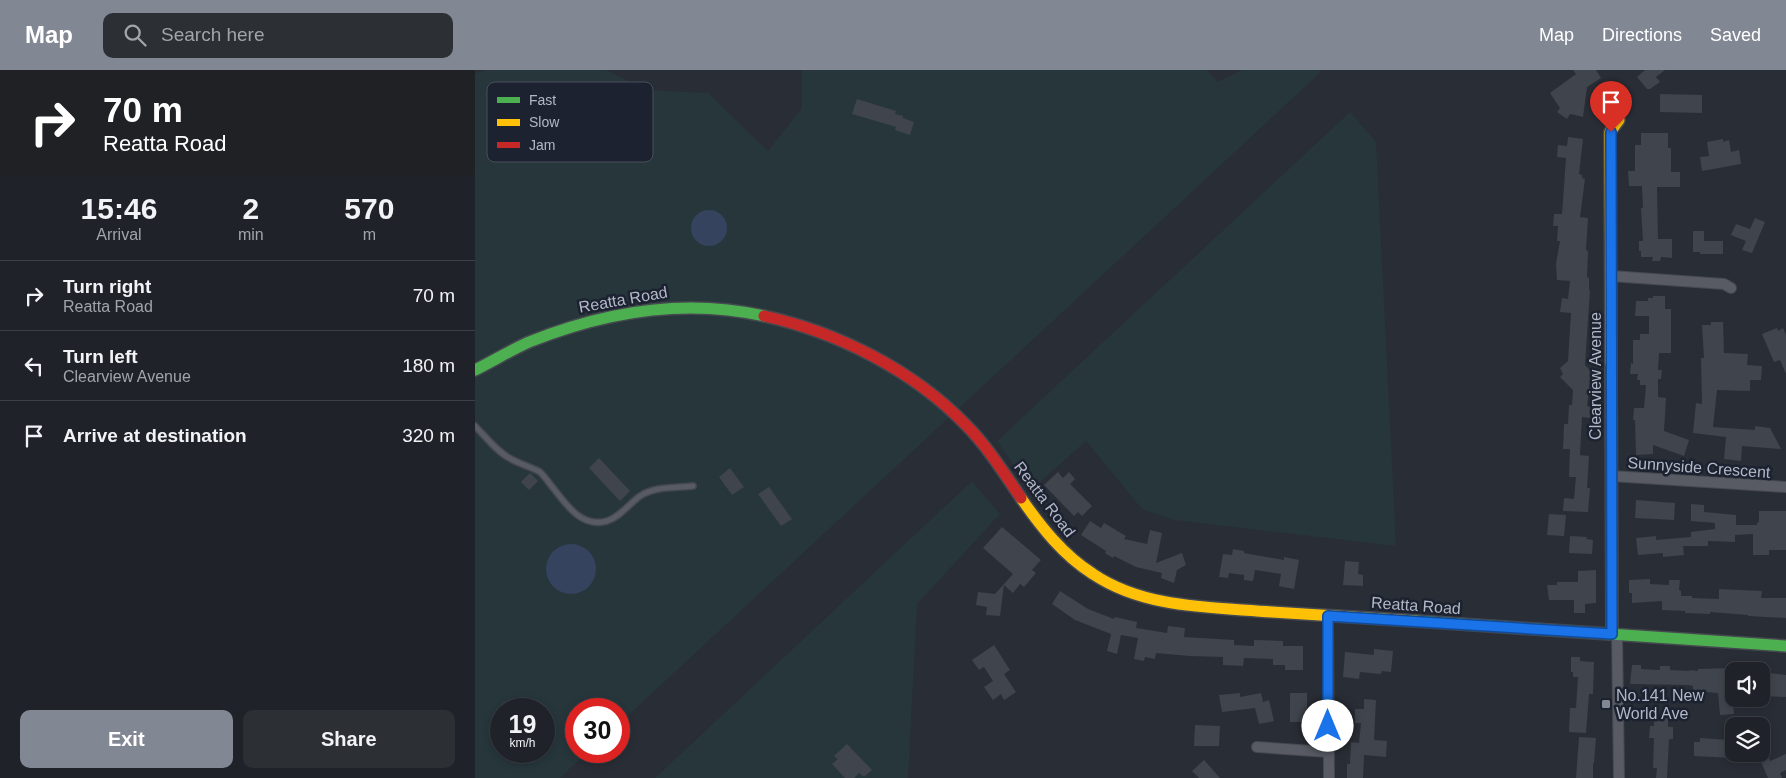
<!DOCTYPE html>
<style>
:root{--surface:#1f2228;--page:#2c2f34;--text:#f1f3f6;--muted:#a1a4a8;--line:#3c3f45;--accent:#828794}
body{margin:0;font-family:Helvetica,sans-serif;background:var(--page);color:var(--text);height:100vh;display:flex;flex-direction:column;font-size:19px;white-space:nowrap}
*{box-sizing:border-box;margin:0}
p{font-size:16px;color:var(--muted)}
.icon{flex:none;width:28px;height:28px;fill:none;stroke:currentColor;stroke-width:2;stroke-linecap:round;stroke-linejoin:round}
.map{position:relative;flex:1;overflow:hidden}
.panel{display:flex;flex-direction:column;background:var(--surface);width:475px}
.panel>*{flex:none}
.banner{background:#202124;color:#fff;overflow:hidden}
.buttons{position:absolute;left:1250px;top:592px;display:grid;gap:10px}
.buttons a{display:grid;place-items:center;width:45px;height:45px;border-radius:10px;background:var(--surface);box-shadow:0 2px 8px #0003,0 0 0 1px var(--line);font-size:25px}
.speed{position:absolute;left:15px;top:628px;display:flex;gap:10px;font-size:25px;font-weight:700;text-align:center}
.speed>*{display:grid;place-content:center;width:65px;height:65px;border-radius:50%;background:var(--surface);box-shadow:0 2px 8px #0003,0 0 0 1px var(--line);line-height:1}
.speed small{font-size:12px;font-weight:400}
.speed .limit{border:8px solid #d22;background:#fff;color:#111}
.pin{position:absolute;display:grid;place-items:center;width:42px;height:42px;color:#fff;margin:-51px -21px;border-radius:50% 50% 50% 0;rotate:-45deg;box-shadow:0 0 5px #0007}
.pin .icon{rotate:45deg}
.me{position:absolute;width:55px;margin:-28px;rotate:0deg;stroke-linejoin:round;filter:drop-shadow(0 0 4px #0008)}
.turn{display:flex;align-items:center;gap:18px;height:105px;padding:0 20px;font-size:22px}
.turn .icon{width:65px;height:65px;stroke-width:2.5}
.turn b{display:block;font-size:35px;line-height:42px}
.eta{display:flex;justify-content:space-evenly;align-items:center;height:85px;text-align:center}
.eta b{font-size:30px;font-weight:700;line-height:35px}
.primary-button{display:flex;gap:10px;margin-top:auto;padding:10px 20px}
.primary-button a{flex:1;height:58px;border-radius:10px;background:var(--accent);color:#fff;font-size:20px;font-weight:700;line-height:58px;text-align:center}
.primary-button a+a{background:var(--page);color:var(--text)}
ul{padding:0;list-style:none}
li{display:flex;align-items:center;gap:15px;height:70px;padding:0 20px;border-top:1px solid var(--line)}
li div{flex:1}
li b{display:block;font-size:19px}
li em{font-style:normal}
header{display:flex;align-items:center;gap:30px;box-sizing:border-box;height:70px;padding:0 25px;background:var(--accent);color:#fff}
header strong{font-size:24px}
nav{display:flex;gap:28px;margin-inline-start:auto;font-size:18px}
.search{width:350px;height:45px;background:var(--page);display:flex;align-items:center;gap:12px;box-sizing:border-box;padding:0 18px;border-radius:10px;color:var(--muted);font-size:19px}
main{display:flex;flex:1;min-height:0}
.map>svg:first-child{display:block}
.green{fill:#26363b;fill-rule:evenodd}
.water{fill:#35435e}
.building{fill:#40444c}
.lines{fill:none;stroke-linecap:round;stroke-linejoin:round}
.lane-casing{stroke:#45484f;stroke-width:8}
.street-casing{stroke:#45484f;stroke-width:12}
.fast-casing{stroke:#45484f;stroke-width:14}
.slow-casing{stroke:#45484f;stroke-width:14}
.jam-casing{stroke:#45484f;stroke-width:14}
.lane{stroke:#585b63;stroke-width:5}
.street{stroke:#585b63;stroke-width:10}
.fast{stroke:#4caf50;stroke-width:11}
.slow{stroke:#ffc107;stroke-width:11}
.jam{stroke:#c62828;stroke-width:11}
.route-casing{stroke:#114b97;stroke-width:12}
.route{stroke:#1a73e8;stroke-width:9}
.poi-dot{fill:#828794;stroke:#1c2230;stroke-width:2}
.labels{text-anchor:middle;stroke-width:5;stroke-linejoin:round;paint-order:stroke}
.street-label{font-size:16px;fill:#b2b8c7;stroke:#1c2230}
.poi-label{font-size:16px;fill:#b2b8c7;stroke:#1c2230;text-anchor:start}
.key{fill:#1c2230;stroke:#494f5d;stroke-width:1}
.key-label{font-size:14px;fill:#b2b8c7}
</style>
<header>
<strong>Map</strong>
<div class="search"><svg class="icon" aria-label="search" viewBox="0 0 24 24"><circle cx="10" cy="10" r="6"/><path d="M15 15l6 6"/></svg>Search here</div>
<nav><a>Map</a><a>Directions</a><a>Saved</a></nav>
</header>
<main>
<section class="panel">
<div class="banner">
<div class="turn"><svg class="icon" aria-label="right" viewBox="0 0 24 24"><path d="M7 20v-9h11M14 6l5 5-5 5"/></svg><div><b>70 m</b>Reatta Road</div></div>
</div>
<div class="eta">
<div><b>15:46</b><p>Arrival</p></div>
<div><b>2</b><p>min</p></div>
<div><b>570</b><p>m</p></div>
</div>
<ul>
<li><svg class="icon" aria-label="right" viewBox="0 0 24 24"><path d="M7 20v-9h11M14 6l5 5-5 5"/></svg><div><b>Turn right</b><p>Reatta Road</p></div><em>70 m</em></li>
<li><svg class="icon" aria-label="left" viewBox="0 0 24 24"><path d="M17 20v-9H6M10 6l-5 5 5 5"/></svg><div><b>Turn left</b><p>Clearview Avenue</p></div><em>180 m</em></li>
<li><svg class="icon" aria-label="arrive" viewBox="0 0 24 24"><path d="M6 21V4h12l-3 4 3 4H6"/></svg><div><b>Arrive at destination</b></div><em>320 m</em></li>
</ul>
<div class="primary-button"><a>Exit</a><a>Share</a></div>
</section>
<div class="map">
<svg width="1311" height="708" viewBox="0 0 1311 708">
<rect width="100%" height="100%" fill="#292d35"/>
<g class="green">
<path d="M12 0H131L171 20 233 23 293 81 327 38V0H732L743 12 767 0H844L846 2 144 654V639H101V681H114L85 708H0V3ZM26 639H69V681H26Z"/>
<path d="M875 42 901 72 921 476 699 450 667 439 611 371 556 420 522 371Z"/>
<path d="M497 411 525 444 442 534 433 708H180Z"/>
</g>
<g class="water">
<circle cx="234" cy="158" r="18"/>
<circle cx="96" cy="499" r="25"/>
</g>
<g class="building">
<path d="M1098 0H1121L1126 8 1112 17 1108 47 1095 44 1092 49 1082 42 1085 38 1075 23 1101 4Z"/>
<path d="M1170 0H1190L1181 7 1185 12 1175 19H1172L1162 7Z"/>
<path d="M1185 24 1227 25V43L1185 42Z"/>
<path d="M382 29 421 41 420 44 428 46V48L439 52 435 65 420 60 421 57 377 44Z"/>
<path d="M1166 63H1193V78H1196V102H1205V117H1182L1183 169H1197V188L1186 187 1185 191H1177L1178 187H1166V181H1164V171H1168L1166 138H1168L1167 116H1154L1153 101H1160V75H1166Z"/>
<path d="M1093 67 1108 69 1104 104 1107 105V108L1110 109 1105 147 1113 148 1111 180 1113 181 1112 207 1114 208V220H1115L1110 295 1116 301 1112 336 1115 337V348L1107 347 1105 385 1114 386 1112 418H1115L1113 442 1088 441 1089 428 1099 429 1101 407H1094L1095 379H1088L1089 354H1093L1094 335H1097L1098 320 1085 307 1088 304 1085 298 1093 291 1096 243 1085 242 1087 228 1093 229 1095 211 1082 210 1081 194 1085 171H1082L1083 156H1078L1079 144H1087L1091 88 1082 87 1083 75 1092 76Z"/>
<path d="M1248 69V72L1254 70 1256 82 1264 80 1266 94 1227 101 1225 87 1234 86 1232 72Z"/>
<path d="M1280 148 1290 152 1277 183 1267 180 1271 171 1256 165 1261 154 1275 159Z"/>
<path d="M1218 161H1229V171H1248V184H1225V182H1218Z"/>
<path d="M1178 226H1190V239H1196V283H1184L1183 300H1187L1186 309H1183V327L1191 328 1189 361 1214 370 1209 386 1178 375V384L1161 385 1160 350H1158L1159 338H1169L1171 315H1165V310H1162L1163 304H1155L1156 293 1158 294V270H1165V264H1174V246H1160L1161 231H1173V228H1178Z"/>
<path d="M1236 252H1248L1249 283 1273 284 1272 295 1287 296 1286 310H1275V321L1242 320 1238 357 1280 360V356L1295 358 1306 379 1267 376 1266 391 1249 389 1251 367 1218 363 1221 333 1227 334 1226 288H1229L1227 255H1236Z"/>
<path d="M1302 258 1303 261 1308 258 1311 265V304L1305 290 1299 292 1287 264Z"/>
<path d="M124 388 155 421 145 431 114 398Z"/>
<path d="M255 398 269 417 257 425 244 407Z"/>
<path d="M583 402 588 408 594 402 600 409 595 414 617 436 607 446 603 442 599 446 569 415Z"/>
<path d="M55 403 63 411 54 420 46 412Z"/>
<path d="M294 417 317 449 306 456 283 424Z"/>
<path d="M1161 430 1200 433 1199 450 1160 448Z"/>
<path d="M1216 434 1229 435V442L1261 445V455H1282V453L1284 452V441H1311V480H1294V485H1278V464L1260 465V472L1233 471V476H1208L1209 485 1188 487V483L1163 485 1161 468 1181 466V470L1216 467V462L1240 459V453L1216 451Z"/>
<path d="M1074 444 1091 445 1089 466 1072 465Z"/>
<path d="M615 451 626 458 629 453 651 466 649 469 672 474 675 460 687 463 681 493 707 483 711 495 702 500 699 513 686 508 687 503 661 497 639 486 638 488 630 483 631 481 606 465Z"/>
<path d="M527 457 566 490 557 500 561 503 549 517 545 514 538 523 529 515 525 546 511 545 512 537 501 535 503 522 520 524 538 504 508 478Z"/>
<path d="M1095 466 1112 467 1111 469 1118 470 1117 484 1094 483Z"/>
<path d="M758 479 769 481V483L809 490V487L824 490 819 519 804 516 806 504 780 500 778 511 769 510V505L754 503 753 508 744 507 748 484 757 485Z"/>
<path d="M870 491 884 492 883 504 888 505V516L868 515Z"/>
<path d="M1121 500V533L1110 534V543H1099V530H1074L1072 515H1082V512H1103V501Z"/>
<path d="M1175 509V514L1194 515V510H1205L1204 520 1206 521V526H1217V528L1244 529V519L1287 521 1286 528H1311V548L1273 546V545L1235 542V544L1210 543V541L1187 540V531L1157 533V523H1154V510Z"/>
<path d="M585 521 613 539 639 549 640 547 662 552 661 558 692 563 693 556 710 558 709 567 759 570V575L779 576V570L808 571V576H828V600H810V595H798V589L769 588 768 596 748 595V587L715 586 681 583 680 589 670 587 669 591 659 589 663 568 646 565 642 584 632 581 636 564 600 550 577 534Z"/>
<path d="M519 575 535 600 529 604 541 622 529 630 526 624 518 630 509 617 518 611 509 597 504 600 497 590Z"/>
<path d="M899 579 918 581 916 602 907 601 906 604 885 602 884 609 868 607 870 582 899 585Z"/>
<path d="M1096 587H1105V591L1119 592 1118 624H1114L1111 663 1094 662 1095 638H1101L1103 607H1098V602H1096Z"/>
<path d="M1157 595H1166V599L1185 600V596H1195V600L1215 601V600L1223 601V599L1258 598 1259 622H1257L1259 644 1245 645 1243 623 1218 621V616L1213 615 1155 614Z"/>
<path d="M1286 602 1311 605V627L1286 626Z"/>
<path d="M765 623V627L786 623 788 632 794 630 799 651 784 654 780 638 747 642 744 625Z"/>
<rect x="815" y="623" width="17" height="29"/>
<path d="M889 629 901 630 899 670 912 671 911 687 889 685 888 708H872V694H875L876 672 884 673 886 653H880V639H889Z"/>
<path d="M1179 647 1193 648V657H1198V669H1194L1192 708H1181L1182 698H1178L1179 668H1174L1175 656H1179Z"/>
<path d="M720 655 745 656 744 676H719Z"/>
<path d="M1104 667 1121 668 1119 693H1118V708H1101Z"/>
<path d="M1225 668 1255 670V673H1259V688L1219 686V672H1225Z"/>
<path d="M372 674 397 700 389 707 384 703 379 708H370L357 694 363 689 359 686Z"/>
<path d="M1311 684V700L1305 703 1307 708H1293L1286 692 1294 688 1295 691Z"/>
<path d="M729 690 745 708H724L717 701Z"/>
</g>
<g class="lines">
<g class="lane-casing">
<path id="lane" d="M0 356C11 367 22 382 36 389 45 394 56 397 65 402 68 405 72 410 75 414 89 431 105 459 132 451 145 447 154 434 165 426 180 416 201 418 218 416"/>
</g>
<g class="street-casing">
<g id="street">
<path d="M1136 206 1249 214 1256 218"/>
<path d="M1136 406 1311 417"/>
<path d="M853 546 854 708"/>
<path d="M1142 564 1144 708"/>
<path d="M782 677 853 682"/>
</g>
</g>
<g class="fast-casing">
<g id="fast">
<path d="M0 300C18 291 36 280 54 272 129 242 209 228 289 246"/>
<path d="M941 551 1311 576"/>
</g>
</g>
<g class="slow-casing">
<g id="slow">
<path d="M1136 294 1135 62 1144 50"/>
<path d="M546 428C566 457 588 485 618 504 670 539 737 537 797 542 845 545 893 548 941 551"/>
</g>
</g>
<g class="jam-casing">
<g id="jam">
<path d="M289 246C362 262 438 300 491 355 512 376 529 403 546 428"/>
<path d="M1136 294 1137 564"/>
</g>
</g>
<use href="#lane" class="lane"/>
<use href="#street" class="street"/>
<use href="#fast" class="fast"/>
<use href="#slow" class="slow"/>
<use href="#jam" class="jam"/>
</g>
<g class="lines">
<g class="route-casing">
<path id="route" d="M853 656V546L1137 564 1136 62"/>
</g>
<use href="#route" class="route"/>
</g>
<rect class="poi-dot" x="1126" y="629" width="10" height="10" rx="2.5"/>
<g class="labels">
<g class="street-label">
<text transform="translate(148 229) rotate(-10)" y="6">Reatta Road</text>
<text transform="translate(1120 306) rotate(-90)" y="6">Clearview Avenue</text>
<text transform="translate(1224 397) rotate(4)" y="6">Sunnyside Crescent</text>
<text transform="translate(570 429) rotate(53)" y="6">Reatta Road</text>
<text transform="translate(941 535) rotate(4)" y="6">Reatta Road</text>
</g>
<g class="poi-label">
<text x="1141" y="631">No.141 New<tspan x="1141" dy="18">World Ave</tspan></text>
</g>
</g>
<rect x="12" y="12" width="166" height="80" rx="8" class="key"/>
<rect x="22" y="27" width="23" height="6" fill="#4caf50"/>
<rect x="22" y="49" width="23" height="7" fill="#ffc107"/>
<rect x="22" y="72" width="23" height="6" fill="#c62828"/>
<g class="key-label">
<text x="54" y="35">Fast</text>
<text x="54" y="57">Slow</text>
<text x="54" y="80">Jam</text>
</g>
</svg>
<div class="buttons">
<a><svg class="icon" aria-label="sound" viewBox="0 0 24 24"><path d="M4 9h4l5-4v14l-5-4H4zM17 9q2 3 0 6"/></svg></a>
<a><svg class="icon" aria-label="layers" viewBox="0 0 24 24"><path d="M12 4l9 5-9 5-9-5zM3 14l9 5 9-5"/></svg></a>
</div>
<div class="speed"><div>19<small>km/h</small></div><div class="limit">30</div></div>
<div class="pin" style="left:1136px;top:62px;background:#d93025"><svg class="icon" aria-label="arrive" viewBox="0 0 24 24"><path d="M6 21V4h12l-3 4 3 4H6"/></svg></div>
<svg class="me" style="left:853px;top:656px" viewBox="-20 -20 40 40"><circle r="19" fill="#fff"/><path d="M0-13L10 11 0 6-10 11z" fill="#1a73e8"/></svg>
</div>
</main>
